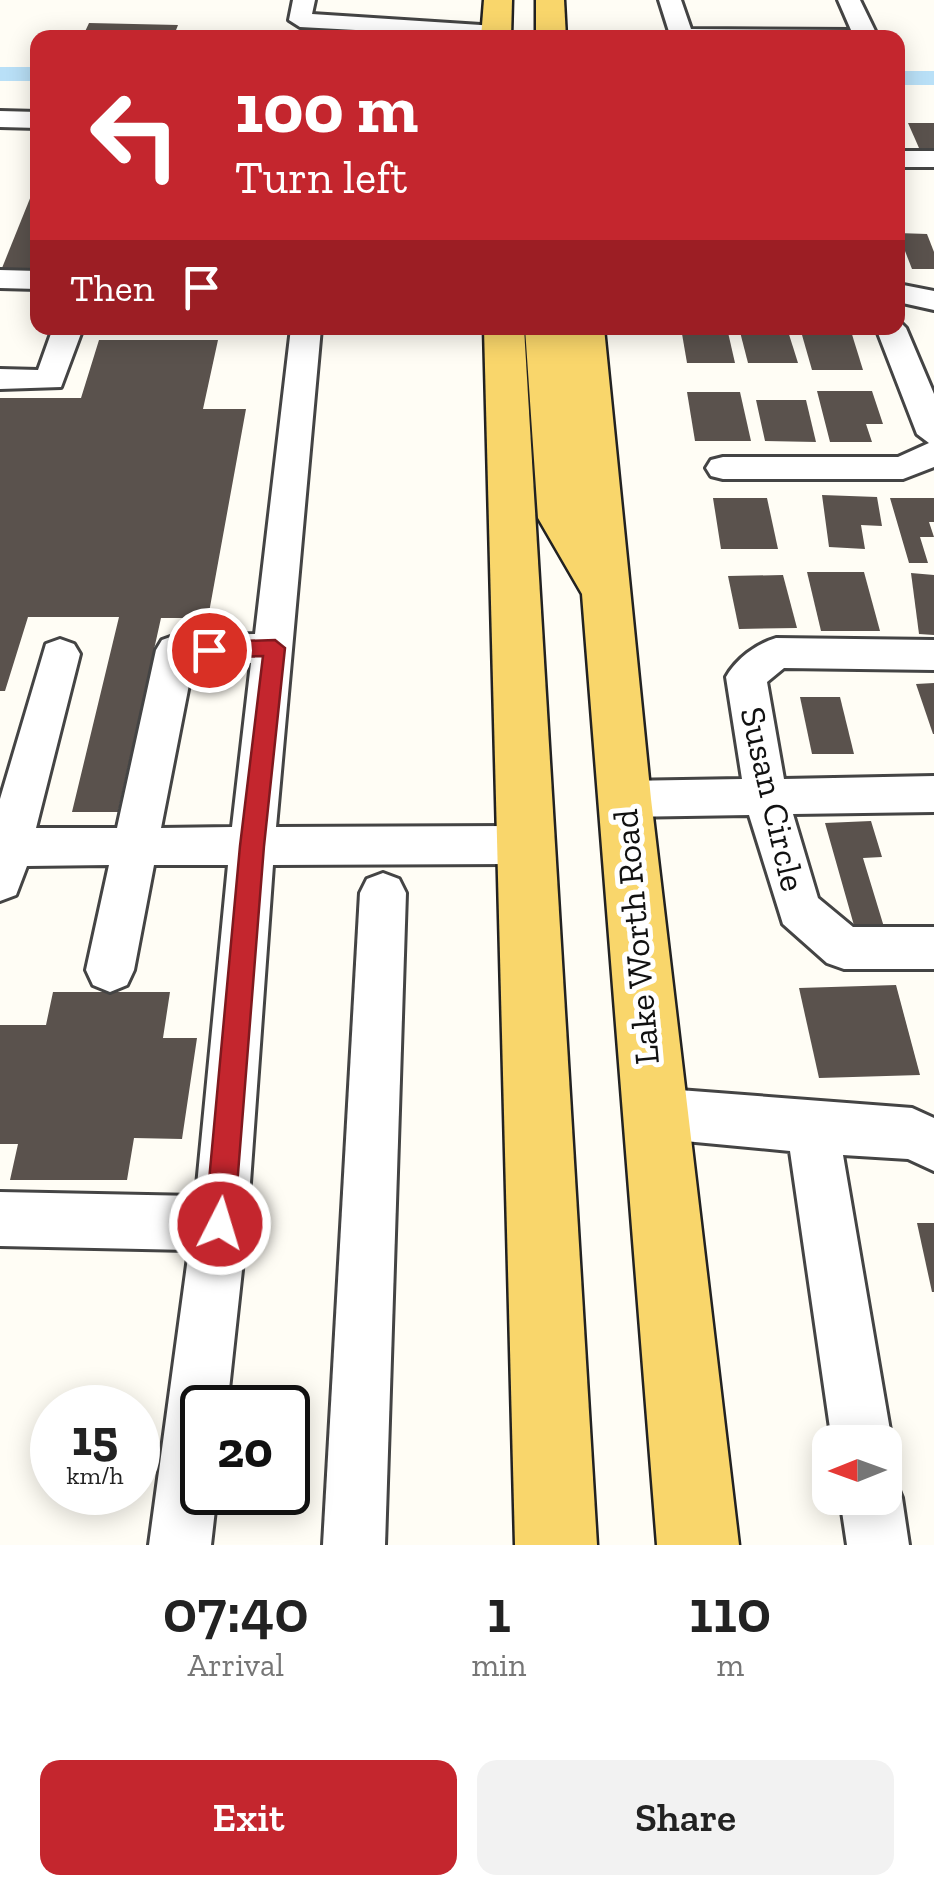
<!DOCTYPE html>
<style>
:root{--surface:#fff;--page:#f2f2f2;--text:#222;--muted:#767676;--accent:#c4262e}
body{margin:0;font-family:"Zilla Slab",serif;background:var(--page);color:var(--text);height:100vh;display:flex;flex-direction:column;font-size:38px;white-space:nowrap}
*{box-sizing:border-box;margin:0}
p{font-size:32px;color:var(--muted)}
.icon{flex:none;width:55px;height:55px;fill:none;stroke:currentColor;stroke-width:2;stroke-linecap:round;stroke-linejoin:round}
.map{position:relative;height:1545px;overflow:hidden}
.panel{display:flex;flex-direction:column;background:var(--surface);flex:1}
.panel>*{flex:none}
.guide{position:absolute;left:30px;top:30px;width:875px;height:305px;border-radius:20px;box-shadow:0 5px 25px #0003;background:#c4262e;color:#fff;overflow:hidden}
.needle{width:65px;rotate:269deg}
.fabs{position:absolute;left:812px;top:1425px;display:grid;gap:20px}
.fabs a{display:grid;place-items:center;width:90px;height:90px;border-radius:20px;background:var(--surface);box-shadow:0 5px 25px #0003;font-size:50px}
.speed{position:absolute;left:30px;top:1385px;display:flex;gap:20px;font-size:50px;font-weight:700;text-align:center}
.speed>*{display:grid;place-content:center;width:130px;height:130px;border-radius:50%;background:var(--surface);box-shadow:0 5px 25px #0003;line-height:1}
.speed small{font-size:25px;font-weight:400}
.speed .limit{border:5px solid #111;border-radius:15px;background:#fff;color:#111}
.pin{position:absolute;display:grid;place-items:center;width:85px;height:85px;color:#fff;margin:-42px;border:5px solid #fff;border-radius:50%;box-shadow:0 2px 10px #0007}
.me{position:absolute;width:110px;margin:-55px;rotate:5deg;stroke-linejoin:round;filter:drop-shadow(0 0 8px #0008)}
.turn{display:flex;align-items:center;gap:35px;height:210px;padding:0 40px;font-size:45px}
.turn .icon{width:130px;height:130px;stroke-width:2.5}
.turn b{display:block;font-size:70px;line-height:85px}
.then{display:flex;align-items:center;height:95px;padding:0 40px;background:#0003;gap:20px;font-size:38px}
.eta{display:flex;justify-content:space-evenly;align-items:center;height:170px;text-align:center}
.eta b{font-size:60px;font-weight:600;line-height:70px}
.action{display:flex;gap:20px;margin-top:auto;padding:20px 40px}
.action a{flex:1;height:115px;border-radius:20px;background:var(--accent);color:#fff;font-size:40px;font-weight:600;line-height:115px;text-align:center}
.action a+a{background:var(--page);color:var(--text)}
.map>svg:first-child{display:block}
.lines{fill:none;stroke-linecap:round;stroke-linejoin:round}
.canal{fill:#b9e0f7;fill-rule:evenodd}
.building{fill:#5a524d}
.minor-casing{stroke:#444;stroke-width:6}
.major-casing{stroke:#222;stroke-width:5}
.minor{fill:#fff;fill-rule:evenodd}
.major{fill:#f9d66b;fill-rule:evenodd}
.route{fill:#c4262e;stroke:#7f191e;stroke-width:2.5}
.labels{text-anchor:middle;stroke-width:10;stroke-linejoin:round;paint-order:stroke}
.street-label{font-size:35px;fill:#111;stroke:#fff}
</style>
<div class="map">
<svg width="934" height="1545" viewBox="0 0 934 1545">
<rect width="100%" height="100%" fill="#fffdf5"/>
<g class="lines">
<g class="canal">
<rect x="0" y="67" width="38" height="14"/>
<rect x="898" y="71" width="36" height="14"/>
</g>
</g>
<g class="building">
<path d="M89 23 178 25 173 38H82Z"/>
<path d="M908 123H934V148H919Z"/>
<path d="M37 181 38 277H0V273Z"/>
<path d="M898 233 927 234 934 252V269H912Z"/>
<path d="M681 328H727L735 363H687Z"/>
<path d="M739 328H787L798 363H748Z"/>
<path d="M800 328H850L863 370H812Z"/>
<path d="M99 340H218L203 409H246L208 618H161L118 812H72L119 617H28L5 691H0V398H81Z"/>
<path d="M817 391H872L883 424H866L872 442H830Z"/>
<path d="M687 392H740L751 441H695Z"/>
<path d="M756 400H806L816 442 765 441Z"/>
<path d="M822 495 877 497 882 526 861 525 865 549 829 547Z"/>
<path d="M713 498H767L778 549H721Z"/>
<path d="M890 498H934V522H929L934 537H920L928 563H909Z"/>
<path d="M807 572H864L880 631H821Z"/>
<path d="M911 573 934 575V635L919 634Z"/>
<path d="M783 575 797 628 739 629 728 576Z"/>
<path d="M934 683V734H933L916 684Z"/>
<path d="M800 697H840L854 754H812Z"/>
<path d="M871 821 882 857 863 858 884 927 855 929 825 823Z"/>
<path d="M896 985 920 1075 819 1078 799 988Z"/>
<path d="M53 992H170L163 1038H197L182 1139 134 1138 127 1180H10L18 1144H0V1025H46Z"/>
<path d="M917 1223H934V1292H932Z"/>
</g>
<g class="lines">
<g class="minor-casing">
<g id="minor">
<path d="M293 0H315L312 14 496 26 508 33 504 38 300 27 289 20Z"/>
<path d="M659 0H681L691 29 851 30 838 0H860L878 37 671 38Z"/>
<path d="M0 111 38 112V128L0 127Z"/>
<rect x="898" y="151" width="36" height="16"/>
<path d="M0 270 38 271V289L0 288Z"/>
<path d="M898 284 934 291V310L898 302Z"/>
<path d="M898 320 906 328 934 394V467L903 479H723L711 476 706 468 711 460 723 457H898L929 443 917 434 876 328H898Z"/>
<path d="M53 328H83L61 387 0 389V369L38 370Z"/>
<path d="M291 328H321L276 827 525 826 541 832 547 845 541 858 525 864 273 865 247 1224 227 1408H202V1492H217L211 1545H149L189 1250 0 1246V1192L196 1196 228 865H154L134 970 127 985 110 992 93 985 86 970 109 865 27 866 16 895 0 901V799L46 644 60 639 74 644 80 654 36 828H117L156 650 162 640 176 635 255 634ZM251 663 232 827 161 828 193 664Z"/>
<path d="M776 638 934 640V670L784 668 767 682 784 779 934 776V812L793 814 818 898 853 927H934V969H844L827 963 783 924 749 815 623 817 608 812 601 799 608 786 623 781 742 779 726 677C736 659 756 644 776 638Z"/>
<path d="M383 873 399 879 406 893 385 1545H323L360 893 367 879Z"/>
<path d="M653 1088 912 1108 934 1118V1171L908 1159 843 1155 892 1442 885 1459V1442H832L790 1151 653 1138 635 1131 627 1113 635 1095Z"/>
<path d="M885 1473 893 1476 902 1498 909 1545H847L840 1498H885Z"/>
</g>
</g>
<g class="major-casing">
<g id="major">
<path d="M484 0H512L511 38H481Z"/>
<path d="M536 0H564L566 38H536Z"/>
<path d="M484 328H524L597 1545H515Z"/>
<path d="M525 328H604L651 799 739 1545H657L582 594 538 518Z"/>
</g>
</g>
<use href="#minor" class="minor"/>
<use href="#major" class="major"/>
</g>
<path class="route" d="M275 640 285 648 264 846 234 1224 230 1234 220 1239 209 1234 205 1224 240 846 263 656 209 658 198 650 209 642Z"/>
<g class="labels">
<g class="street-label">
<text transform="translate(773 799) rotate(77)" y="12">Susan Circle</text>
<text transform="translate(636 937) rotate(-95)" y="12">Lake Worth Road</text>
</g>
</g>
</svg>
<div class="fabs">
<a><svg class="needle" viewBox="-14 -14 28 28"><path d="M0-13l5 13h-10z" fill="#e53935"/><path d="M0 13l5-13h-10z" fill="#767676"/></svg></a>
</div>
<div class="speed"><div>15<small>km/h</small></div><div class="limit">20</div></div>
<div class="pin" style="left:209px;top:650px;background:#d93025"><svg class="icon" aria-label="arrive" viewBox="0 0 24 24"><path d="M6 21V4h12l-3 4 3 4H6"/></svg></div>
<svg class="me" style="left:220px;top:1224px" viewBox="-20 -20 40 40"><circle r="17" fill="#c4262e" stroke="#fff" stroke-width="3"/><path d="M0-11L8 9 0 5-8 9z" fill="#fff"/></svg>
<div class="guide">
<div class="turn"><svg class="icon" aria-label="left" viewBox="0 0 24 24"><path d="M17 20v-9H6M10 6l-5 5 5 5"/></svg><div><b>100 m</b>Turn left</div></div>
<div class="then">Then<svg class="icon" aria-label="arrive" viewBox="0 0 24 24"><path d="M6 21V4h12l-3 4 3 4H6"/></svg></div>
</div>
</div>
<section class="panel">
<div class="eta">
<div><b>07:40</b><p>Arrival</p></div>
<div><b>1</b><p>min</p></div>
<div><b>110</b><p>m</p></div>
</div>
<div class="action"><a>Exit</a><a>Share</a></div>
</section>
